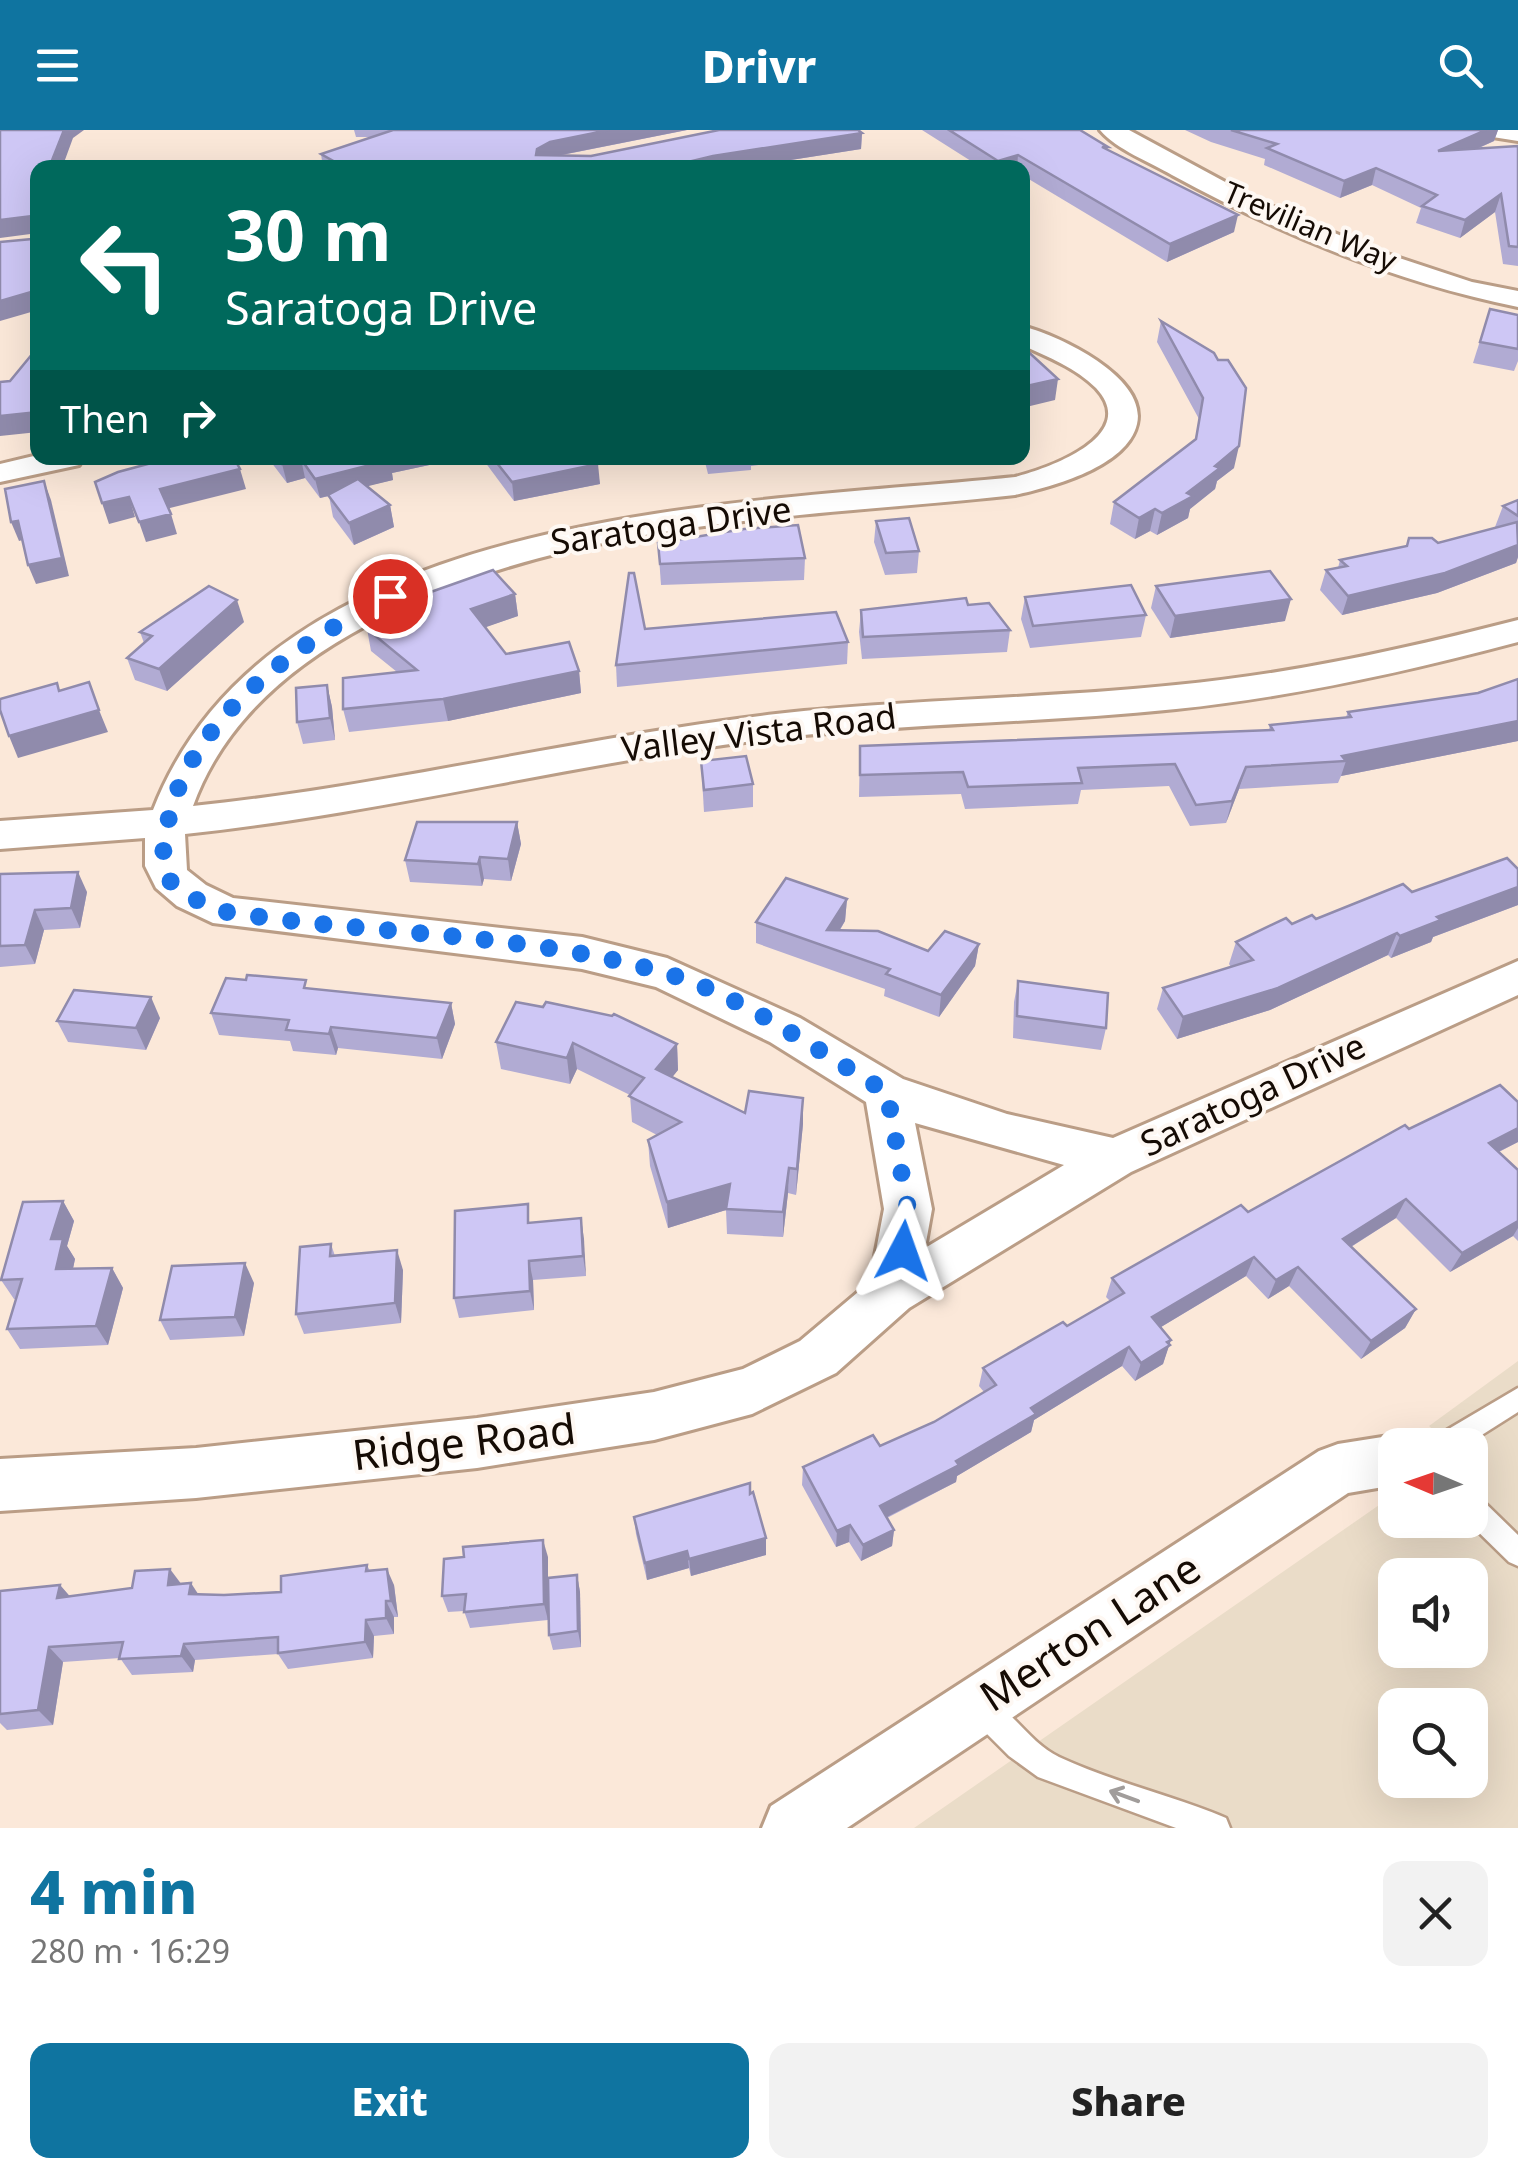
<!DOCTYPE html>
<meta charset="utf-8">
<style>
:root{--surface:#fff;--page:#f2f2f2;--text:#222;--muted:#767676;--accent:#0f74a0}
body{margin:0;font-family:"Noto Sans",sans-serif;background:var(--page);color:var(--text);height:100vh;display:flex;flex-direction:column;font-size:38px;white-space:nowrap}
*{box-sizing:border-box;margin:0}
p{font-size:32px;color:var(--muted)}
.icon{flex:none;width:55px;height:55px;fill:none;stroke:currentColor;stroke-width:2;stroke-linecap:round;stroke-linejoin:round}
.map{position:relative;height:1698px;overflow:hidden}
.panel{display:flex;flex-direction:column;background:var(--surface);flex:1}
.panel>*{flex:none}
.hud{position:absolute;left:30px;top:30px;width:1000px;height:305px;border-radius:20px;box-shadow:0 10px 40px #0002;background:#00695c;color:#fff;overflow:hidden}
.needle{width:65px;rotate:272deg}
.fabs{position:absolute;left:1378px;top:1298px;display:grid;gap:20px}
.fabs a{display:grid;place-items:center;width:110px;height:110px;border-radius:20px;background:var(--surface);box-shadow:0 10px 40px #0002;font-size:50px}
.pin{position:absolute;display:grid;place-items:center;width:85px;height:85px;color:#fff;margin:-42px;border:5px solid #fff;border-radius:50%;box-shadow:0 2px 10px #0007}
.me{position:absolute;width:110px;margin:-55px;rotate:4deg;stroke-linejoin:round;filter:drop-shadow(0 0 8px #0008)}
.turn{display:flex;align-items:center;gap:35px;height:210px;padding:0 30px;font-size:45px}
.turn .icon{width:130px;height:130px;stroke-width:2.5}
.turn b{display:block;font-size:70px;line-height:85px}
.then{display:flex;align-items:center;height:95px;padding:0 30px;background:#0003;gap:20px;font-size:38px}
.round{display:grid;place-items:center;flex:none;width:105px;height:105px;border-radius:20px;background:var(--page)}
.overview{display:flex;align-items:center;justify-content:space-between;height:170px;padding:0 30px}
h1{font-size:60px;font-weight:800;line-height:75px;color:var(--accent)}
.cta{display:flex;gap:20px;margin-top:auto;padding:20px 30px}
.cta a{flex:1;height:115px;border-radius:20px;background:var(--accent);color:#fff;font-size:40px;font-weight:800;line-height:115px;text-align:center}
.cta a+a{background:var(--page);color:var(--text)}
header{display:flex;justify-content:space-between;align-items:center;height:130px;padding:0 30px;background:var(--accent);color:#fff;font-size:45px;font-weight:800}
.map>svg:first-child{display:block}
.education{fill:#eadcc8;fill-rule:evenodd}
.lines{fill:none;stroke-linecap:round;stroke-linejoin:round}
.lane-casing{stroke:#ba9d86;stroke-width:5}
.street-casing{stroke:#ba9d86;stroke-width:6}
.lane{fill:#fff;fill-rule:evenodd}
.street{fill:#fff;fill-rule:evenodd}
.wall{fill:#b1abd3}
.shaded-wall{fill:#908bac}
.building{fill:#cec7f5;stroke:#908bac;stroke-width:2.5}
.oneway{stroke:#a19d9b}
.route{stroke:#1a73e8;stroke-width:18;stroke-dasharray:0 32.4}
.labels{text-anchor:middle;stroke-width:8;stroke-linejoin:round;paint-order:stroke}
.far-street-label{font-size:30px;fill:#150b04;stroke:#fef8f3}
.street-label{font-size:35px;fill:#150b04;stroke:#fef8f3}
.near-street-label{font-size:42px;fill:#150b04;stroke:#fef8f3}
</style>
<header><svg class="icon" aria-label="menu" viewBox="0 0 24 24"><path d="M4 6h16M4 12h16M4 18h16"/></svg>Drivr<svg class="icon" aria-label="search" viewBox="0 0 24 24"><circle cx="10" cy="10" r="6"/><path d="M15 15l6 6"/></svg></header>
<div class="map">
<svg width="1518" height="1698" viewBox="0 0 1518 1698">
<rect width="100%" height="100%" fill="#fbe8d9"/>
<path class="education" d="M1518 1231V1698H914L1395 1364V1390H1470V1315H1449L1429 1296ZM1395 1445H1470V1520H1395ZM1395 1575H1470V1650H1395Z"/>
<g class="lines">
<g class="lane-casing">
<g id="lane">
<path d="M1518 1258V1282L1466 1315H1432L1435 1307Z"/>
<path d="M1470 1364 1479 1367 1518 1405V1436L1509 1432 1466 1390H1470Z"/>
<path d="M981 1564C1011 1577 1028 1612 1059 1627 1112 1652 1172 1665 1226 1688L1230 1698H1176L1038 1647 1009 1626 971 1588 967 1578 971 1568Z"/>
</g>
</g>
<g class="street-casing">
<g id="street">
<path d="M1100 0H1129L1264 73 1372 119 1472 152 1518 161V177C1395 152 1282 105 1172 45 1150 32 1117 20 1100 0Z"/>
<path d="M1476 0H1518V11L1480 5Z"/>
<path d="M1022 196C1058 205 1148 247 1137 294 1127 337 1051 357 1015 365 795 389 566 388 367 495 290 536 223 593 193 676 389 656 580 607 776 584 909 569 1043 569 1176 555 1292 544 1405 519 1518 490V512C1406 542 1292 567 1176 579 1043 593 909 593 776 608 578 632 384 683 185 704L187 740 206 755 233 768 582 807 667 828 800 888 903 949 1007 984 1113 1008 1518 831V865L1131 1042 909 1178 836 1243 752 1284 654 1310 477 1338 196 1368 0 1381V1329L196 1318 477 1288 654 1262 743 1239 800 1211 870 1152 884 1079 866 972 770 912 656 857 582 839 213 793 177 776 156 758 145 736V708L0 719V691L153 680C272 374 743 375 1015 347 1049 338 1141 306 1096 258 1076 238 1048 227 1022 215ZM915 993 1064 1035 925 1118 932 1079Z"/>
<path d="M38 325 83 328 79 335 0 352V334Z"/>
<path d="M1395 1305 1415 1315H1395V1355L1348 1363 847 1698H762L771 1676 1319 1321 1338 1314Z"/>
</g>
</g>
<use href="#lane" class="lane"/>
<use href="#street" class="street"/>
</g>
<g class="wall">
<path d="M354 0H687L562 25 591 26 862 3 861 19 740 38H323L321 24 372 7H356Z"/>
<path d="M922 0H1080L1108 17 1107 20 1234 102 1167 132 1022 45V38H982Z"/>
<path d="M1185 0H1498L1494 11 1477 19 1518 16V136L1503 134 1495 82 1460 108 1416 93 1421 78 1372 55 1340 68 1264 35 1265 29 1211 12Z"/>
<path d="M1490 179 1518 185V231L1514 241 1473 233Z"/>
<path d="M1161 191 1214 223 1234 338 1217 351 1215 359 1190 379 1188 388 1157 405 1150 401 1135 409 1110 394 1114 372 1195 310 1199 289 1157 212Z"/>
<path d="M268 328H462L392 343 393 350 366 356 390 375 394 397 354 415 333 387 329 366 320 368 305 348 287 353Z"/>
<path d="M482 328H594L600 354 514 371Z"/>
<path d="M704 328H765V334L751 336V340L708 344Z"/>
<path d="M1518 370V427L1516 433 1437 463 1342 485 1320 460 1326 440 1338 438 1340 430 1406 416 1409 408 1438 413 1497 397H1495L1503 376Z"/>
<path d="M876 391 919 421 917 443 885 445 874 412Z"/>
<path d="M658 413 805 428 804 450 661 455Z"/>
<path d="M1156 456 1285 491 1170 508 1151 478Z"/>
<path d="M515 464 518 486 485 497 506 524 579 541 581 563 448 591 349 602 343 579 397 542 371 521 367 499 378 494 376 486Z"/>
<path d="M1025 467 1146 485 1141 507 1030 518 1021 489Z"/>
<path d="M968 475 1010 500 1007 522 862 529 859 502 861 480Z"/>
<path d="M244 492 167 561 135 550 127 528 144 513 140 502Z"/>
<path d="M645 499 848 512 847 534 617 557 616 535Z"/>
<path d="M1518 549V611L1341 646 1338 653 1239 659 1226 693 1190 696 1169 656 1081 660 1078 674 965 679 961 664 859 667 860 616 1269 600 1270 595 1346 587 1348 582 1478 563Z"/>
<path d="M327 555 332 577 335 610 303 614 297 592Z"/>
<path d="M701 631 753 654V677L704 682Z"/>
<path d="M517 692 521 714 511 751 484 749 482 756 410 752 405 730Z"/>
<path d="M1518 739V775L1433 807 1431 812 1391 828 1388 825 1270 880 1177 909 1157 879 1163 858 1231 837 1229 834 1236 812 1292 794 1412 762Z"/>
<path d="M0 744 87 762 80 798 44 800 35 834 0 837Z"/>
<path d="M847 769 845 791 840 800 928 821 979 814 975 836 939 887 884 866 885 859 756 813V792Z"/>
<path d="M246 850 309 858 451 873 455 894 442 929 338 918 336 925 293 921 290 911 219 905 211 883Z"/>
<path d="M1018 851 1106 898 1101 920 1013 908 1014 872Z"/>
<path d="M160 888 146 920 68 912 57 891Z"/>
<path d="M496 912 677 914 678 940 672 947 745 983 803 994 796 1065 788 1063 783 1107 727 1104 726 1080 668 1098 650 1036 648 1010 657 1005 632 992 630 965 577 939 570 954 501 939Z"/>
<path d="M1518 972V1012L1499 1022 1518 1040V1111L1513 1106 1450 1142 1396 1088 1351 1117 1416 1179 1405 1198 1361 1229 1289 1156 1268 1169 1246 1146 1161 1197 1169 1215 1163 1234 1135 1251 1122 1236 1034 1290 1031 1302 957 1346 956 1352 887 1388 894 1400 892 1416 861 1431 849 1412 836 1417 802 1355 803 1337 880 1316 934 1292 984 1262 979 1256 983 1238 1067 1196 1110 1171 1106 1167 1112 1148 1248 1082 1409 999Z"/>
<path d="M63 1071 74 1091 67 1116 75 1129 73 1138H112L123 1158 108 1215 20 1219 7 1199 16 1169H14L1 1150Z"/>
<path d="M581 1088 586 1146 533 1150 534 1180 459 1188 454 1168 532 1093Z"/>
<path d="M331 1114 335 1126 403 1140 401 1193 304 1204 296 1184Z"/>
<path d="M254 1153 244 1206 170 1210 160 1190Z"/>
<path d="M750 1364 766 1408V1425L691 1446 689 1438 647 1450 636 1404 634 1387Z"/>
<path d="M548 1427V1490L470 1498 464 1481 448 1482 442 1466Z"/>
<path d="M367 1435 370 1441 394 1455 398 1487H394V1504L374 1506 373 1528 288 1539 278 1524 195 1530 193 1542 132 1545 120 1528 63 1532 53 1595 7 1600 0 1593V1461L60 1455 70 1467 181 1454 198 1464 224 1465 281 1462Z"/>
<path d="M577 1445 580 1462 581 1517 553 1520 549 1505Z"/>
</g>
<g class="shaded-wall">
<path d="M64 0H84L73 8 62 38H49Z"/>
<path d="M609 0H687L551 27 536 25 537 19 550 12Z"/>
<path d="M1486 0H1498L1494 11 1433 38 1438 21Z"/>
<path d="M862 3 861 19 740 38H663L713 26Z"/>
<path d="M1018 25 1017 38H998V31Z"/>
<path d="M1376 38 1372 55 1340 68 1344 51Z"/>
<path d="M1501 64 1495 82 1460 108 1465 90Z"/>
<path d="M1238 85 1234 102 1167 132 1170 114Z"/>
<path d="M32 86 38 103 0 108V90Z"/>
<path d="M38 160V180L0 191V171Z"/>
<path d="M1058 249 1055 270 1022 278V257Z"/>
<path d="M38 282V302L0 306V286Z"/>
<path d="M1239 316 1234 338 1217 351 1215 359 1190 379 1188 388 1157 405 1162 383 1187 363 1215 336Z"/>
<path d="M384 328H462L392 343 393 350 320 368 315 349Z"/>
<path d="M301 329 305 348 287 353 282 334Z"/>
<path d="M598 334 600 354 514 371 512 352Z"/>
<path d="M240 339 246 359 166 379 160 359Z"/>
<path d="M44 351 51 370 69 446 36 454 28 435Z"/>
<path d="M129 367 135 387 109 394 102 373Z"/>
<path d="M390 375 394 397 354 415 349 393Z"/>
<path d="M1155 379 1150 401 1135 409 1139 388Z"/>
<path d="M171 384 177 404 146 412 139 392Z"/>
<path d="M18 391 26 409 19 411 11 392Z"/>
<path d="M1518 415V427L1516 433 1437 463 1342 485 1348 466Z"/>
<path d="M515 464 518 486 475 501 471 479Z"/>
<path d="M1291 469 1285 491 1170 508 1175 486Z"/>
<path d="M237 470 244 492 167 561 159 539Z"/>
<path d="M579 541 581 563 448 591 443 569Z"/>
<path d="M327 555 332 577 335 610 330 588Z"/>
<path d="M99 580 108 602 18 628 9 606Z"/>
<path d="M1518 591V611L1341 646 1346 631 1342 626Z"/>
<path d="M1246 637 1239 659 1226 693 1232 671Z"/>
<path d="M517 692 521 714 511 751 508 729Z"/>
<path d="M480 727 484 749 482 756 478 734Z"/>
<path d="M78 742 87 762 80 798 71 778Z"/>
<path d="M1518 757V775L1433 807 1431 812 1391 828 1400 806 1437 787Z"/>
<path d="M847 769 845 791 829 817 827 800Z"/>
<path d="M35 780 44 800 35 834 25 815Z"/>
<path d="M1397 803 1388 825 1270 880 1177 909 1183 887Z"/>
<path d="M979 814 975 836 939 887 941 865Z"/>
<path d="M151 867 160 888 146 920 136 898Z"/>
<path d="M451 873 455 894 442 929 437 908Z"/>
<path d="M331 897 338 918 336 925 329 904Z"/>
<path d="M573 913 577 939 570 954 567 928Z"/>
<path d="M677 914 678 940 658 965 656 939Z"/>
<path d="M803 968V994L796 1065 797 1039Z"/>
<path d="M1518 998V1012L1478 1032 1489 1013Z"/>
<path d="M789 1038 788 1063 783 1107V1082Z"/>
<path d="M730 1054 726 1080 668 1098 667 1072Z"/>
<path d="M1406 1069 1396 1088 1333 1128 1343 1109Z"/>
<path d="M63 1071 74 1091 67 1116 75 1129 69 1158 56 1139 51 1109Z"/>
<path d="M581 1088 584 1109 586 1146 583 1126Z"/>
<path d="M1518 1091V1098L1513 1106 1450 1142 1462 1123Z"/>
<path d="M397 1120 403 1140 401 1193 395 1173Z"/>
<path d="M1254 1127 1246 1146 1146 1206 1152 1187Z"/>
<path d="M529 1131 533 1150 534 1180 530 1161Z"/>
<path d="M245 1133 254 1153 244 1206 235 1187Z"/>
<path d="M1298 1137 1289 1156 1268 1169 1276 1150Z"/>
<path d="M112 1138 123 1158 108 1215 96 1196Z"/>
<path d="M1416 1179 1405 1198 1361 1229 1371 1211Z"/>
<path d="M1171 1210 1163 1234 1135 1251 1141 1233Z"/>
<path d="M1129 1217 1122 1236 1034 1290 1031 1302 957 1346 956 1352 877 1392 880 1376 956 1331 1031 1278Z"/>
<path d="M850 1395 849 1412 836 1417 837 1401Z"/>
<path d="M894 1400 892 1416 861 1431 863 1415Z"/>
<path d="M766 1408V1425L691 1446 689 1429Z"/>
<path d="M543 1410 548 1427V1490L544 1474Z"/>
<path d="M687 1421 689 1438 647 1450 645 1433Z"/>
<path d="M170 1439 182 1455H168Z"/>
<path d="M387 1439 394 1455 398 1487 391 1471Z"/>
<path d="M577 1445 580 1462 581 1517 578 1501Z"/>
<path d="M191 1453 202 1470 189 1464Z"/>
<path d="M60 1455 74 1471 57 1468Z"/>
<path d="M386 1471 394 1487V1504L386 1488Z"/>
<path d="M366 1490 374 1506 373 1528 365 1512Z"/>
<path d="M184 1514 195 1530 193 1542 181 1526Z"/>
<path d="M49 1517 63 1532 53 1595 38 1580Z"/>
</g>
<g class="building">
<path d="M0 0H64L49 38H38V160L0 171V112L32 109 36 105V89L32 86 0 90Z"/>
<path d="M393 0H609L550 12 537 19 536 25 591 26 719 0H858L862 3 713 26 663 38H323L335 32 321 24Z"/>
<path d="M949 0H1080L1108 17H1102L1238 85 1170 114 1018 25 998 31Z"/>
<path d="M1231 0H1486L1438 21 1518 16V117L1509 116 1501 64 1465 90 1422 76 1437 65 1376 38 1344 51 1267 18 1277 14Z"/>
<path d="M1490 179 1518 185V219L1480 212Z"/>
<path d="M1161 191 1214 223 1218 230H1228L1246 258 1239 316 1215 336 1220 338 1187 363 1193 366 1162 383 1155 379 1139 388 1114 372 1196 309 1203 268Z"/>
<path d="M1022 216 1058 249 1022 257Z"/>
<path d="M38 217V282L0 286V252L10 251Z"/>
<path d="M170 328H234L240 339 160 359 171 384 139 392 129 367 102 373 95 352 118 342Z"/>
<path d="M277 328H386L390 330 315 349 301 329 282 334Z"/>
<path d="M493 328H594L598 334 512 352Z"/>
<path d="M358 349 390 375 349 393 328 365Z"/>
<path d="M44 351 62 428 28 435 18 391 11 392 5 359Z"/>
<path d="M1518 370V386L1503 376Z"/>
<path d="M909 388 919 421 886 423 876 391Z"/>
<path d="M1517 392 1518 415 1445 443 1348 466 1326 440 1347 436 1340 430 1407 416 1409 408H1432L1438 413Z"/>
<path d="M798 395 805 428 660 434 658 413 744 399Z"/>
<path d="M493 440 515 464 471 479 506 524 569 512 579 541 443 569 343 579V548L417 540 367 499 383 491 376 486 411 469Z"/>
<path d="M1270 441 1291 469 1175 486 1156 456Z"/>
<path d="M629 443H634L645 499 836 482 848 512 616 535Z"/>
<path d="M1131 455 1146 485 1033 496 1025 467Z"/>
<path d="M209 456 237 470 159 539 127 528 152 506 140 502Z"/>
<path d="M966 468 968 475 989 473 1010 500 863 507 861 480Z"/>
<path d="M1518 549V591L1342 626 1346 631 1246 637 1232 671 1196 675 1175 634 1078 638 1082 653 968 657 963 642 860 645V616L1273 600 1270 595 1351 587 1348 582 1478 563Z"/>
<path d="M89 552 99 580 9 606 0 580V569L57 553 59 561Z"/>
<path d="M327 555 330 588 297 592 296 558Z"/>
<path d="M746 626 753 654 704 660 701 631Z"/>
<path d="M417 692H517L508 729 480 727 478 734 405 730Z"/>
<path d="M1507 728 1518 739V757L1437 787 1441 790 1400 806 1397 803 1278 858 1183 887 1163 858 1253 830 1236 812 1286 788 1292 794 1312 785 1316 789 1403 754 1412 762Z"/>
<path d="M78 742 71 778 35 780 25 815 0 816V744Z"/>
<path d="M786 748 847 769 827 800 878 801 928 821 945 801 979 814 941 865 886 844 890 839 756 792Z"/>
<path d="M247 845 306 850 304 858 451 873 437 908 331 897 329 904 286 900 289 890 211 883 226 848 246 850Z"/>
<path d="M1018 851 1108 863 1106 898 1017 886Z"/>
<path d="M74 860 151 867 136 898 57 891Z"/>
<path d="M516 872 543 877 546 872 612 886 614 884 677 914 656 939 745 983 749 961 803 968 797 1039 789 1038 783 1082 726 1079 730 1054 667 1072 648 1010 681 992 629 966 644 948 573 913 567 928 496 912Z"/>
<path d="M1500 955 1518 972V998L1489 1013 1518 1040V1091L1462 1123 1406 1069 1343 1109 1416 1179 1371 1211 1298 1137 1276 1150 1254 1127 1152 1187 1171 1210 1167 1212 1170 1215 1141 1233 1129 1217 1031 1278 1036 1284 956 1331 959 1335 880 1376 894 1400 863 1415 850 1395 837 1401 803 1337 873 1305 880 1316 934 1292 996 1255 983 1238 1063 1192 1067 1196 1124 1163 1112 1148 1241 1075 1248 1082 1405 995 1409 999Z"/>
<path d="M63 1071 51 1109H63L56 1139 112 1138 96 1196 7 1199 22 1149 1 1150 23 1072Z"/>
<path d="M528 1074V1093L581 1088 583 1126 529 1131 530 1161 454 1168 455 1081Z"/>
<path d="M331 1114 330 1126 397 1120 395 1173 296 1184 300 1117Z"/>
<path d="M245 1133 235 1187 160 1190 172 1136Z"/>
<path d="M750 1353V1364L753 1362 766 1408 689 1429 687 1421 645 1433 634 1387Z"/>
<path d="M543 1410 544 1474 464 1482 466 1464 442 1466 444 1429 464 1427 463 1417Z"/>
<path d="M367 1435 366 1441 387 1439 391 1471H386V1488L366 1490 365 1512 278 1523V1507L184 1514 181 1526 119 1529 123 1512 49 1517 38 1580 0 1584V1461L60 1455 57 1468 132 1458 135 1441 170 1439 168 1455 191 1453 189 1464 224 1465 281 1462V1446Z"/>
<path d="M577 1445 578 1501 549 1505 548 1448Z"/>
</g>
<defs><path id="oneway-shaft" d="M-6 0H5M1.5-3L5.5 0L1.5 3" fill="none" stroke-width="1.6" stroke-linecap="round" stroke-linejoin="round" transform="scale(2.5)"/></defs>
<use class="oneway" href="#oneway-shaft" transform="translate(1124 1666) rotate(-160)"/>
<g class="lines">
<path class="route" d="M390 466C298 512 181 593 166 704 164 719 159 735 168 748 181 767 207 774 227 782 372 805 524 802 665 843 744 866 817 921 887 962L908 1079 903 1121"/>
</g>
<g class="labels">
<g class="far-street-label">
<text transform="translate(1310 97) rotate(23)" y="10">Trevilian Way</text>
</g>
<g class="street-label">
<text transform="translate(671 396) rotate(-8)" y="12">Saratoga Drive</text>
<text transform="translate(759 603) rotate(-7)" y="12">Valley Vista Road</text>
<text transform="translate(1253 965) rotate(-25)" y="12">Saratoga Drive</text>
</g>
<g class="near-street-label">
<text transform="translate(464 1312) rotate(-7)" y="15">Ridge Road</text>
<text transform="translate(1090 1502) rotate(-33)" y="15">Merton Lane</text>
</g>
</g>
</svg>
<div class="fabs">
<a><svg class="needle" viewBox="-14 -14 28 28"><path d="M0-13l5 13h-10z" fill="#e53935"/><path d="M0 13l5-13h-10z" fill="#767676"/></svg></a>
<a><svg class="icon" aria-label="sound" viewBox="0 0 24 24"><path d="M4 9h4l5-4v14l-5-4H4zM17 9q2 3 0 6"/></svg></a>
<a><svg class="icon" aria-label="search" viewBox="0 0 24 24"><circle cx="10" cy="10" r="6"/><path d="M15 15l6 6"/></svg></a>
</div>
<div class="pin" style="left:390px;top:466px;background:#d93025"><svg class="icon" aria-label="arrive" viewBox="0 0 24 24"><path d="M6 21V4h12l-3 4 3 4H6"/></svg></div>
<svg class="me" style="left:903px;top:1121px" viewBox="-20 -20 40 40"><path d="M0-17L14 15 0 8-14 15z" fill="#1a73e8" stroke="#fff" stroke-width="4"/></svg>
<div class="hud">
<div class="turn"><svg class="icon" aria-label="left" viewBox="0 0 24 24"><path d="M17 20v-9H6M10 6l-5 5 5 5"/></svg><div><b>30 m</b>Saratoga Drive</div></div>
<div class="then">Then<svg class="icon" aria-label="right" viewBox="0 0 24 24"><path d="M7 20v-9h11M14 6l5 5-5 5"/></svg></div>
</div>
</div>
<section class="panel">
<div class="overview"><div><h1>4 min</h1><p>280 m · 16:29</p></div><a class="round"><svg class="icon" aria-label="close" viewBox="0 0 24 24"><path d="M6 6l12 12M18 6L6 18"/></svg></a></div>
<div class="cta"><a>Exit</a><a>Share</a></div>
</section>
